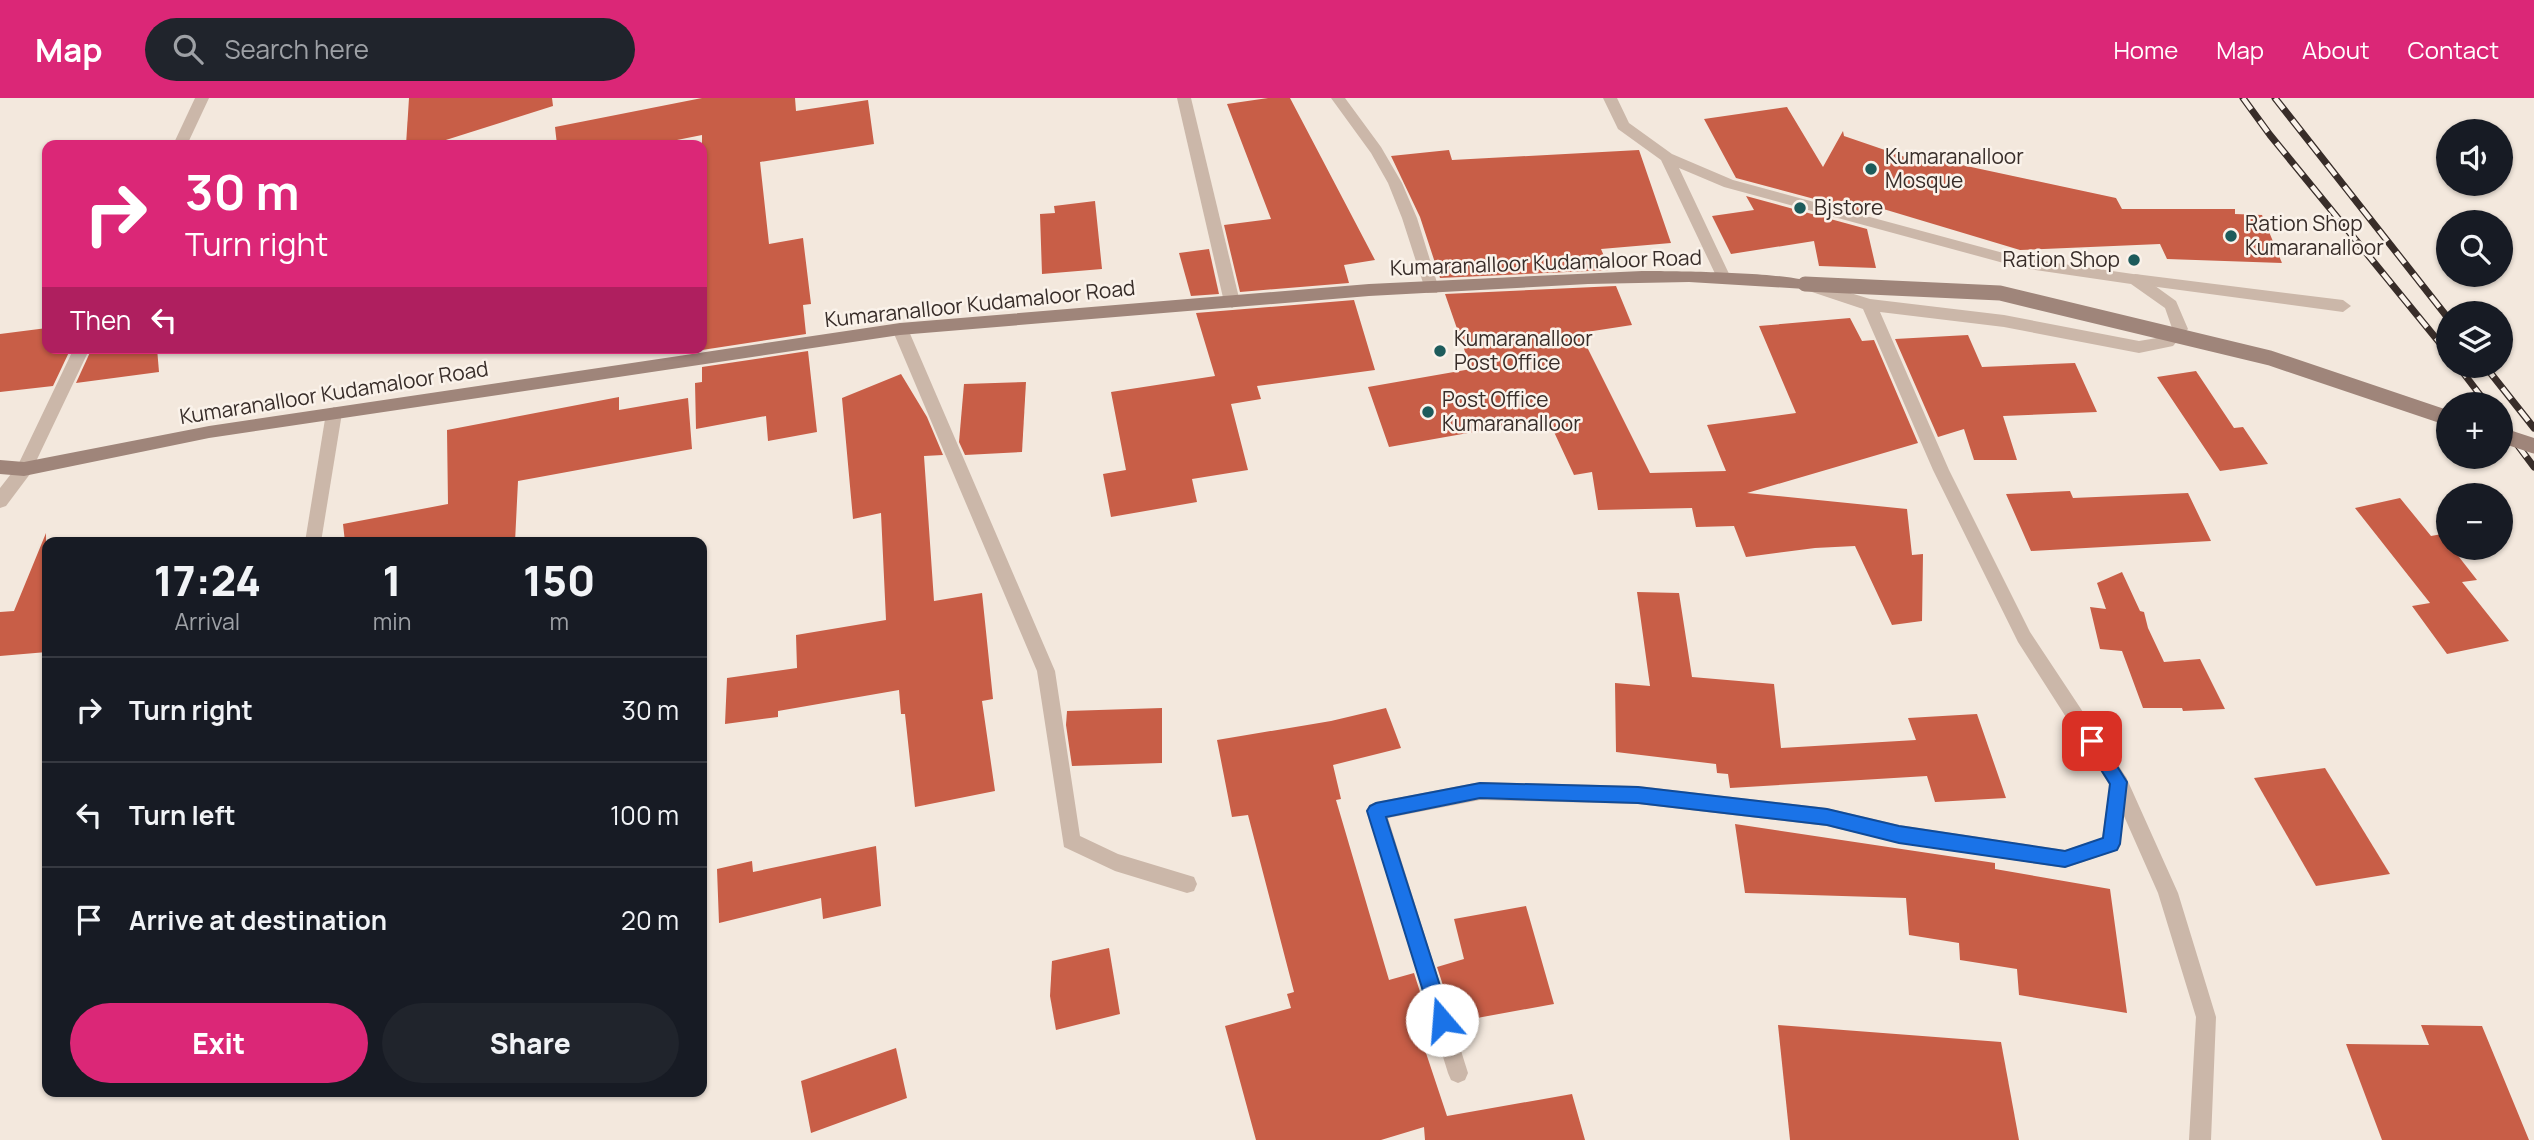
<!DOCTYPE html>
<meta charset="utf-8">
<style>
:root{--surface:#171b24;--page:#20242c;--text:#f1f3f6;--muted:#9ea1a6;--line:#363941;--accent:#db2777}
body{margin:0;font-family:Manrope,sans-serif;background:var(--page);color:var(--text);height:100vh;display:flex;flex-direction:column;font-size:26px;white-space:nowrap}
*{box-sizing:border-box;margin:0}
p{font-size:23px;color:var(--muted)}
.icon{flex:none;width:38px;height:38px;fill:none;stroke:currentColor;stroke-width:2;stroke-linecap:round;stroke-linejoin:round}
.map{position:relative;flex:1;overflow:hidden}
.sheet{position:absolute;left:42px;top:439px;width:665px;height:560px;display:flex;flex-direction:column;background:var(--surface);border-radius:14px;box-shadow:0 2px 5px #0004}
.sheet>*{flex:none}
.top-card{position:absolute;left:42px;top:42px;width:665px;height:214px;border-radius:14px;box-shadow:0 2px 5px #0004;background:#db2777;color:#fff;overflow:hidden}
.buttons{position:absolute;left:2436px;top:21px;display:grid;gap:14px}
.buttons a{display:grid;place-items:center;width:77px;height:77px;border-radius:50%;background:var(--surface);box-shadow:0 2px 5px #0004;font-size:35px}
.pin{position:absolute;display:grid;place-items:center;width:60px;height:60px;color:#fff;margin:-30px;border-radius:14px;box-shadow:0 4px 10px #0006}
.me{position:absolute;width:77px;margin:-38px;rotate:342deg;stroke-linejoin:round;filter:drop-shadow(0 0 5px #0008)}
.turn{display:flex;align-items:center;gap:24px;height:147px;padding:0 28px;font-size:32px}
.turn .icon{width:91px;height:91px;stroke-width:2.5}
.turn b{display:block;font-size:49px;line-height:60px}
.then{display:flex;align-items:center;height:66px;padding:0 28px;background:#0003;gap:14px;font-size:26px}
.eta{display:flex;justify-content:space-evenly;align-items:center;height:119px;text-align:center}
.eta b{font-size:42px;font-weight:800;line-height:49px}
.action{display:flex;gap:14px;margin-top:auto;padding:14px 28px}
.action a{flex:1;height:80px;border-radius:42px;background:var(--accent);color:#fff;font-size:28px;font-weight:800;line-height:80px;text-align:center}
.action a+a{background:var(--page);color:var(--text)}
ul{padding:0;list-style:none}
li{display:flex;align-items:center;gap:21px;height:105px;padding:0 28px;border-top:2px solid var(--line)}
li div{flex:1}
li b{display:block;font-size:26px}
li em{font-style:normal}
header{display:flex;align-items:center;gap:42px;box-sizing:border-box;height:98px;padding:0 35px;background:var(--accent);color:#fff}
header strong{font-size:33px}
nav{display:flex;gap:38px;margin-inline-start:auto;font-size:24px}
.search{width:490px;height:63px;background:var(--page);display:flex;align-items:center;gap:18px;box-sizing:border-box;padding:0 24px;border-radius:38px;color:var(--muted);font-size:26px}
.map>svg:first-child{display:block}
.building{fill:#c85e47}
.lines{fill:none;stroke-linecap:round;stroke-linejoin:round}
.service{fill:#cbb7a9;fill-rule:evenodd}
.minor{fill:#cbb7a9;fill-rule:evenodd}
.tertiary{fill:#cbb7a9;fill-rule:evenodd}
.secondary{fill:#9f857a;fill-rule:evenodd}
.rail-casing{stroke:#382d29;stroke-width:7}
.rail{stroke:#faf2ea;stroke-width:4.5;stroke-dasharray:14;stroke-linecap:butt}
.secondary-bridge{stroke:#9f857a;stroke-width:15}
.route{fill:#1a73e8;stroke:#114b97;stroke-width:2}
.poi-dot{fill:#1d5b5b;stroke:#faf2ea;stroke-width:2.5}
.labels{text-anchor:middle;stroke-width:5;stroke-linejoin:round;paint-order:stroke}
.poi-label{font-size:21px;fill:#382d29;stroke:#faf2ea;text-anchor:start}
.street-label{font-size:21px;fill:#382d29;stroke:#faf2ea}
</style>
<header>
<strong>Map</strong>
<div class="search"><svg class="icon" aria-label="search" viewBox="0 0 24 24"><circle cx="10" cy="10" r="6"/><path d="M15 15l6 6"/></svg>Search here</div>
<nav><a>Home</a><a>Map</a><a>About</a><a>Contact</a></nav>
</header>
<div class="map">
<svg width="2534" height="1042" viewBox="0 0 2534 1042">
<rect width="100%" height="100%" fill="#f3e8dd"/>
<g class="building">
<path d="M409 0H552L553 8 430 47H406Z"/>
<path d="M702 0H795L796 13 868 2 874 46 760 64 769 146 803 140 811 206 803 207 806 236 702 252V162H706L702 114V37L652 47H557L555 29Z"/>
<path d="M1268 0H1290L1375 162 1344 167 1349 185 1240 194 1224 127 1271 121 1227 6Z"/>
<path d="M1787 9 1823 69 1843 33 1844 38 1914 62 1915 57 2116 100 2122 111H2235V116L2262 117 2282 165 2167 161 2160 146 2020 152 1860 104 1863 114 1736 80 1704 21Z"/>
<path d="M1449 52 1452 62 1639 52 1671 145 1601 151 1610 172 1440 180 1420 119 1391 58Z"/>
<path d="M1746 98 1867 131 1876 170 1819 168 1814 143 1731 156 1712 118 1754 112Z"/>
<path d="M1095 103 1102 171 1042 176 1040 116 1055 115 1054 108Z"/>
<path d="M1209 151 1219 196 1191 198 1179 155Z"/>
<path d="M1616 188 1632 227 1580 235 1650 375 1726 373 1707 327 1796 315 1759 228 1850 220 1862 243 1874 242 1918 345 1747 395 1907 411 1912 457 1923 456 1922 523 1892 527 1855 448 1815 450 1746 459 1734 428 1696 429 1692 410 1598 412 1592 374 1574 377 1548 321 1389 349 1368 289 1471 271 1445 196Z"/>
<path d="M1354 202 1375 272 1257 288 1261 301 1231 306 1248 372 1192 381 1197 404 1111 419 1103 376 1126 372 1111 294 1215 278 1196 215Z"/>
<path d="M47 230V250H71L53 288 0 294V236Z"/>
<path d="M1968 237 1982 269 2075 265 2097 314 2003 318 2017 362H1974L1964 331 1938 339 1895 241Z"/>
<path d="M92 250H157L159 274 76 285Z"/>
<path d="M808 253 817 334 768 343 766 318 696 331 695 285 702 284V269Z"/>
<path d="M2196 273 2234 330 2243 329 2268 366 2220 373 2157 279Z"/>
<path d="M901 276 927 319 943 357 924 358 934 503 982 495 993 601 982 603 995 693 915 709 905 616H901L899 592 778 613V619L725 626 727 580 797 570 796 537 886 522 881 415 853 421 842 300Z"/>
<path d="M1026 284 1022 354 965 357 959 344 964 286Z"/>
<path d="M619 299V312L688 300 692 351 518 383 515 444H345L343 426 448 406 447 332Z"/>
<path d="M2070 393 2073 400 2188 395 2211 443 2031 453 2006 396Z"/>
<path d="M2400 400 2431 438 2442 436 2448 444V450H2452L2477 482 2462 484 2509 543 2447 556 2412 508 2430 505 2355 410Z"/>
<path d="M46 435 47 554 0 558V514L14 513Z"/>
<path d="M2122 474 2140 513 2144 514 2148 530 2164 564 2200 561 2225 611 2183 613 2182 610H2143L2122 553 2100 551 2090 509 2106 511 2097 485Z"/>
<path d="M1637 494 1679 495 1692 579 1774 586 1781 650 1916 642 1908 620 1977 616 2006 700 1935 704 1927 678 1730 690 1728 676 1717 675 1716 666 1616 654 1615 585 1650 588Z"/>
<path d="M1162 610V665L1072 668 1066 627 1067 613Z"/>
<path d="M1386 610 1401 650 1333 667 1341 701 1336 702 1389 882 1414 875 1431 928 1418 931 1447 1018 1572 996 1585 1042H1425L1424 1029 1381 1042H1256L1225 928 1291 910 1287 896 1294 894 1248 717 1232 719 1217 642 1331 623Z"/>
<path d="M2325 670 2390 776 2316 788 2254 680Z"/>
<path d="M1735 726 1995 765V771L2110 791 2127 915 2019 897 2017 871 1960 862 1959 845 1909 837 1906 800 1745 795Z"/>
<path d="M876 748 881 808 823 821 821 800 719 825 717 771 752 763 753 774Z"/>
<path d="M1526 808 1554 906 1455 924 1437 869 1464 861 1454 821Z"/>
<path d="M1109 850 1120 916 1056 932 1050 898 1052 863Z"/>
<path d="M1778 927 2001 944 2019 1042H1790Z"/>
<path d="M2421 927 2482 928 2529 1042H2382L2346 946 2429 947Z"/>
<path d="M896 950 907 1000 811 1035 801 983Z"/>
</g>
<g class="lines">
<path class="service" d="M334 309 342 315 321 444H305L326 315Z"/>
<g class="minor">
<path d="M195 0H209L187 47H173Z"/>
<path d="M1177 0H1191L1240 204 1232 210 1224 204Z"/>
<path d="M1331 0H1345L1381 49 1402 85 1417 120 1439 191 1437 195H1427L1425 191 1402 120 1388 85 1371 55Z"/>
<path d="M2135 176 2343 202 2351 208 2343 214 2135 186 2128 181Z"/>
<path d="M900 225 908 231 1055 573 1080 738 1118 756 1194 779 1197 786 1194 793 1187 795 1115 773 1064 749 1037 573 892 231Z"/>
<path d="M74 250H90L30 376 6 408 0 410V390L18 367Z"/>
<path d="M2119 676 2126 679 2128 685 2118 752 2065 770 1899 745 1827 728 1638 706 1480 702 1388 720 1468 975 1465 982 1458 985 1451 982 1448 975 1367 713 1369 707 1376 704 1480 684 1638 688 1827 710 1899 727 2065 752 2102 740 2110 685 2112 679Z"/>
</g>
<path class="tertiary" d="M1603 0H1617L1629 25 1672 56 1733 82 2022 160 2140 177 2176 203 2188 231 2173 248 2139 255 2004 229 1880 214 1949 372 2030 534 2126 679 2178 795 2216 919 2211 1042H2189L2196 919 2158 795 2112 691 2018 544 1933 372 1863 211 1800 190 1798 186 1805 181 1870 201 2004 217 2139 243 2163 239 2172 230 2165 210 2131 186 2022 170 1724 89 1679 70 1731 180 1729 184H1719L1661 62 1618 31Z"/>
<path class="secondary" d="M1642 173C1666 173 1803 174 1812 186L1805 191 1689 184 1588 186 1369 198 900 237 209 340 24 378 0 376V362L24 364 209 328 900 225 1369 186Z"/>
<g class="rail-casing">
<g id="rail">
<path d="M2243 0 2270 37 2448 255"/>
<path d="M2275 0 2448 220"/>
<path d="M2458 268 2487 306"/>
<path d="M2485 268 2534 330"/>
<path d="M2501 325 2534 369"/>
</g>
</g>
<use href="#rail" class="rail"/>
<g class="secondary-bridge">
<path d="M1805 186 2000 195 2270 260 2448 320"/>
<path d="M2501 337 2534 348"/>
</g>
</g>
<path class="route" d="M2092 636 2098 638 2127 684 2120 746 2117 752 2065 769 1899 745 1827 727 1638 705 1480 700 1386 719 1451 922 1448 929 1442 932 1435 929 1432 922 1367 713 1370 708 1376 705 1480 685 1638 689 1827 711 1899 728 2065 753 2103 740 2110 686 2083 643 2086 638Z"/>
<g class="poi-dot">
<circle cx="1871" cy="71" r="7"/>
<circle cx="1800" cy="110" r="7"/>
<circle cx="2231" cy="138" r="7"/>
<circle cx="2134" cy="162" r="7"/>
<circle cx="1440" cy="253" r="7"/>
<circle cx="1428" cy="314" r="7"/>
</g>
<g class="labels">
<g class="poi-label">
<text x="1885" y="66">Kumaranalloor<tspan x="1885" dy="24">Mosque</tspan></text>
<text x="1814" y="117">Bjstore</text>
<text x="2245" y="133">Ration Shop<tspan x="2245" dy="24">Kumaranalloor</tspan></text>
<text x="2120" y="169" text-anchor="end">Ration Shop</text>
<text x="1454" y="248">Kumaranalloor<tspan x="1454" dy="24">Post Office</tspan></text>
<text x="1442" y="309">Post Office<tspan x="1442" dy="24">Kumaranalloor</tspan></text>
</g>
<g class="street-label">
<text transform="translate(1546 165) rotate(-2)" y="7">Kumaranalloor Kudamaloor Road</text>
<text transform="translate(980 206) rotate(-6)" y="7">Kumaranalloor Kudamaloor Road</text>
<text transform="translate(334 295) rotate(-9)" y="7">Kumaranalloor Kudamaloor Road</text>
</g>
</g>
</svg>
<div class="buttons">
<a><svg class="icon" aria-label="sound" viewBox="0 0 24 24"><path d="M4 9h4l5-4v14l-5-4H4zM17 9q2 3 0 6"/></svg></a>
<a><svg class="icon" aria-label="search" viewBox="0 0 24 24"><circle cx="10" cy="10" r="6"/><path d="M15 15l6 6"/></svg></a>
<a><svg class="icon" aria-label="layers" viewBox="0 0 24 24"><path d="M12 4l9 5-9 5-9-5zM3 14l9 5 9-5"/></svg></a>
<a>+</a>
<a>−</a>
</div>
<div class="pin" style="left:2092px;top:643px;background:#d93025"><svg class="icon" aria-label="arrive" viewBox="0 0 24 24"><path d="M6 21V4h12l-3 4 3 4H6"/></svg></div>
<svg class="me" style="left:1442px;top:922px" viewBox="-20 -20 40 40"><circle r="19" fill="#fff"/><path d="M0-13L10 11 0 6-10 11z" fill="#1a73e8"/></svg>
<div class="top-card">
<div class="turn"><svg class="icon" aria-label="right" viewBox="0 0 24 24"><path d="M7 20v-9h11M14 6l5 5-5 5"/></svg><div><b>30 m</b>Turn right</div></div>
<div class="then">Then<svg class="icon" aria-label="left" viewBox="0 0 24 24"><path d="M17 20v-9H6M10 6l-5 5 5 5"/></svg></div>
</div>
<section class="sheet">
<div class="eta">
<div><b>17:24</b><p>Arrival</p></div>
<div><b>1</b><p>min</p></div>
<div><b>150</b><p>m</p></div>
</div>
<ul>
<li><svg class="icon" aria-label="right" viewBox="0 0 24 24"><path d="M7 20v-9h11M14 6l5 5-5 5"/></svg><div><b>Turn right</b></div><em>30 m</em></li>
<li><svg class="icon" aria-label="left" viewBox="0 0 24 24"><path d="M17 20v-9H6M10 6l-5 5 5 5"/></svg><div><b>Turn left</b></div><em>100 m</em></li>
<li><svg class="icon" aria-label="arrive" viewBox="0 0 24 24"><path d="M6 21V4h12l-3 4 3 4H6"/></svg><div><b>Arrive at destination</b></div><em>20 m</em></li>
</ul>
<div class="action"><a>Exit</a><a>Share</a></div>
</section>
</div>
